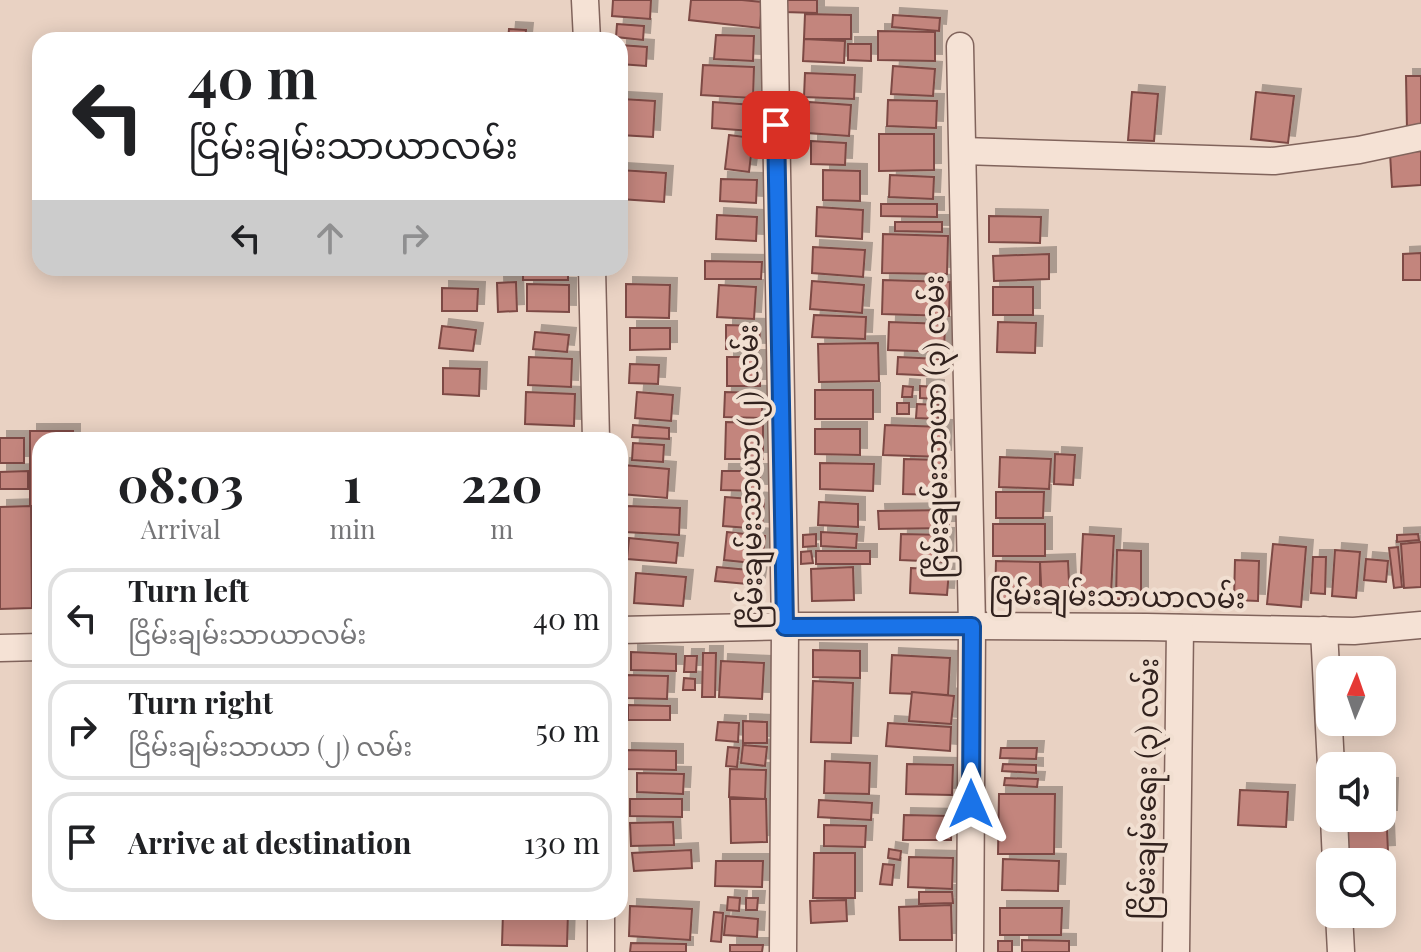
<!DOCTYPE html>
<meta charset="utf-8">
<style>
:root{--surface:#fff;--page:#f2f2f2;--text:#202124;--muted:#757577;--line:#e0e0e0}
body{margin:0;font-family:"Playfair Display","Noto Sans Myanmar",serif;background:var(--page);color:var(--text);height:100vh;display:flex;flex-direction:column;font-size:30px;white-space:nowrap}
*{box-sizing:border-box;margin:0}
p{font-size:26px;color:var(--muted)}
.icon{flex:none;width:44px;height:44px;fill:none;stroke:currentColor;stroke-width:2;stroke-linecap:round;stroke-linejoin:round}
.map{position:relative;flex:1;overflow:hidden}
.panel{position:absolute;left:32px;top:432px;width:596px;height:488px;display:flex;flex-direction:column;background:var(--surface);border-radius:24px;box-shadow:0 4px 20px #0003}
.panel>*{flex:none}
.guide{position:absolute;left:32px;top:32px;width:596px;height:244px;border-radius:24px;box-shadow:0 4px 20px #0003;background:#fff;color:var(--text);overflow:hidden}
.needle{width:52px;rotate:2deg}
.controls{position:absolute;left:1316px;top:656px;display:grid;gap:16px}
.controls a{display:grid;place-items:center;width:80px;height:80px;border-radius:16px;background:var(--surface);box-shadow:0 4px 20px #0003;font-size:40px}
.pin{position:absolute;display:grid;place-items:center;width:68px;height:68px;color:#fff;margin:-34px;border-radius:16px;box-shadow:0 4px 12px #0006}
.me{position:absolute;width:88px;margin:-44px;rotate:0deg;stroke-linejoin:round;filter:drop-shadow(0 0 6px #0008)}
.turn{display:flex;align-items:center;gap:28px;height:168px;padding:0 24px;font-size:36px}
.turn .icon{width:104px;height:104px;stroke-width:2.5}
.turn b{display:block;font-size:56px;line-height:68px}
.lanes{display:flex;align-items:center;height:76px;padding:0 24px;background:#0003;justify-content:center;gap:40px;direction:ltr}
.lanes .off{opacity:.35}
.eta{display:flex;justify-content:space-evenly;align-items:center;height:136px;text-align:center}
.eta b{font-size:48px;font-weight:700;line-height:56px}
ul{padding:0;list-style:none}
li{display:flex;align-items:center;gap:24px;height:100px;margin:0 16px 12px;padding:0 8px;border:4px solid var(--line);border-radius:24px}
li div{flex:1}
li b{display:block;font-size:30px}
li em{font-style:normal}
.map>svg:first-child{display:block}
.building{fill:#c3857d;stroke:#7d4a44;stroke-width:2;filter:url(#shadow)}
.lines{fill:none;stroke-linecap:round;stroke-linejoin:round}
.minor-casing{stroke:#81645c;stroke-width:29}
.minor{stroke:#f5e2d5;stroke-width:26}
.route-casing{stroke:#114b97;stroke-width:20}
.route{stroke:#1a73e8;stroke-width:14}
.labels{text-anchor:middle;stroke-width:8;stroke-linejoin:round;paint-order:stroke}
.street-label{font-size:28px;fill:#32221e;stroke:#f1dfd1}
</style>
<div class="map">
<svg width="1421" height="952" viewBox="0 0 1421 952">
<defs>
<filter id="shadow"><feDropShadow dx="7" dy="-7" stdDeviation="0" flood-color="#0004"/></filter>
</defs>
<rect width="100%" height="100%" fill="#e9d2c3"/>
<g class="building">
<path d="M613 0H651L650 19 612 16Z"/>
<path d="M691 0H742L762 2 760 28 689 20Z"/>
<path d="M785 0H817V13L784 12Z"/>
<path d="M805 14 851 15V39H804Z"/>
<path d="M893 15 940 18 939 31 892 27Z"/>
<path d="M617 24 644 26 643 40 616 37Z"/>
<path d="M509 29 526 30 525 40H508Z"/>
<path d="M878 31 935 32V61L878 60Z"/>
<path d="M716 35 754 36 753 61 714 59Z"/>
<path d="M804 39 845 41 844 63 803 61Z"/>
<path d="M848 44H871V61L848 60Z"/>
<path d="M620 45 647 47 646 66 620 64Z"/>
<path d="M703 65 754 67 753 98 701 95Z"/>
<path d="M893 66 935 69 933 96 891 94Z"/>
<path d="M805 73 855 75 854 99 804 97Z"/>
<path d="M1406 76H1421V130H1407Z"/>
<path d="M1132 92 1158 94 1154 141 1128 140Z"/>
<path d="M1256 92 1294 96 1288 143 1251 139Z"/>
<path d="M622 99 655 101 653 137 620 135Z"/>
<path d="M888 100 937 101 936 128 887 126Z"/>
<path d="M713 102 753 105 751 131 712 128Z"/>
<path d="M809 102 851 105 849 136 807 133Z"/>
<path d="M879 134H934V170L879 171Z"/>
<path d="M729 135 753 138 749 172 725 169Z"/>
<path d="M811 141 846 143 845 165 811 164Z"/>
<path d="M1421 151V185L1392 187 1390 153Z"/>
<path d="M620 170 666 173 664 202 620 199Z"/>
<path d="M823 170 860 171V201L823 200Z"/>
<path d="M890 175 934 177 933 199 889 197Z"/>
<path d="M721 179 757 180 756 203 720 201Z"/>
<path d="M881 204H937V217L881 216Z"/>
<path d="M817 207 863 210 862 239 816 236Z"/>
<path d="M717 215 757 217 756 241 716 239Z"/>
<path d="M989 216 1041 217 1040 243 989 242Z"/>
<path d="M895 222H942V232L895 231Z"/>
<path d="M883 234 948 236 947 274 882 273Z"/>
<path d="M813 247 865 250 863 277 812 273Z"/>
<path d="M1421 253V280H1403V254Z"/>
<path d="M1049 254V279L994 281 993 256Z"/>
<path d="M705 261 762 262 761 279H705Z"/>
<rect x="440" y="268" width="39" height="5"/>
<rect x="523" y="268" width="45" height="12"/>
<path d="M883 280 950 282 949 316 882 314Z"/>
<path d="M812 281 864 285 862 313 810 309Z"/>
<path d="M516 282 517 311 498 312 497 283Z"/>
<path d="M527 284 569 285V312L527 311Z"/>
<path d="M626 284 670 285 669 318 626 317Z"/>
<path d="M719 285 756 287 754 319 717 317Z"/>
<rect x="993" y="287" width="40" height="28"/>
<path d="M442 288 478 289 477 311H442Z"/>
<path d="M814 315 866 317 865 339 812 337Z"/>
<path d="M889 322 945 324 944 352 888 350Z"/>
<path d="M998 322 1036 323 1035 353 997 352Z"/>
<path d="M726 325 760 326 759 350 726 349Z"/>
<path d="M442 326 476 330 473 351 439 348Z"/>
<path d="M630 328H670V349L630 350Z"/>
<path d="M535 332 569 335 567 352 533 349Z"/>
<path d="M878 343 879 381 819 382 818 344Z"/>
<path d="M529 357 572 359 571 387 528 385Z"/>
<rect x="727" y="357" width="33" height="29"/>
<path d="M898 357 940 359 939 376 897 374Z"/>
<path d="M630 364 659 365 658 384 629 383Z"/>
<path d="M443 368 480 369 479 396 443 394Z"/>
<path d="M903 386 913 387 912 397H902Z"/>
<path d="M920 386 937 387 936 399 920 398Z"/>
<rect x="815" y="390" width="58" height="29"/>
<path d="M526 392 575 394 574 426 525 424Z"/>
<path d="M637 392 673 395 671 421 635 418Z"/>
<path d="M725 392 762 393V418L724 417Z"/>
<rect x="897" y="403" width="12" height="11"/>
<path d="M917 404 938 405V419L916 418Z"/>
<path d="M726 422 763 423V459H725Z"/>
<path d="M633 425 669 428V439L632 437Z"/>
<path d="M885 425 945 427 944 457 883 455Z"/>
<path d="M815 429H860V455L815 454Z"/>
<path d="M30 431H73V440H40V541H30Z"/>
<rect x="0" y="438" width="24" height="25"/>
<path d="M633 443 664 445 663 462 632 460Z"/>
<path d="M1055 454 1075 455 1073 485 1054 484Z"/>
<path d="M1000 457 1051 459 1049 489 999 487Z"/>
<path d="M904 459 941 460 940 495 903 494Z"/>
<path d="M820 463 874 464 873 491 820 489Z"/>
<path d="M623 465 669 469 667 498 621 494Z"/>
<path d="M28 471V489H0V472Z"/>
<path d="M722 471H760V491L721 490Z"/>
<path d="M996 492H1044L1043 518H996Z"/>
<path d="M725 497 764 500 762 529 723 526Z"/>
<path d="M819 502 858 504V527L818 525Z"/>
<path d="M31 506 32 608 0 609V507Z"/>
<path d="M627 506 680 508 679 535 625 532Z"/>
<path d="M948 510 949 528 879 529 878 511Z"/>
<rect x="993" y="524" width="52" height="32"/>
<path d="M727 532 765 536 762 564 724 560Z"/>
<path d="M821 532 857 534 856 548 821 546Z"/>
<path d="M816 534V546L803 547V535Z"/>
<path d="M901 534 947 535 946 562 900 560Z"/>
<path d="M1083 534 1114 536 1111 594 1080 593Z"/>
<path d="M1418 534 1419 540 1397 542V535Z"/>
<path d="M629 538 678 543 676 563 627 559Z"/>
<path d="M1421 542V587L1404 588 1401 544Z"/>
<path d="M1273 544 1306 547 1301 607 1267 604Z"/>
<path d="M1398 547 1402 587 1394 588 1389 548Z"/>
<path d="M1117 550 1141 551V600L1116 599Z"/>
<path d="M1335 550 1360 552 1356 598 1332 596Z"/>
<path d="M811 551 813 563 801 564V552Z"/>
<rect x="816" y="551" width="54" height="13"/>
<path d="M1313 557H1326L1325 594 1311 593Z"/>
<path d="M1366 559 1388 561 1386 582 1364 580Z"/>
<path d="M1235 560 1259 561 1258 601 1234 600Z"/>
<path d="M996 561 1040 562V602L995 601Z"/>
<path d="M1068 561 1070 603 1042 604 1040 562Z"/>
<path d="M717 567 760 571 758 585 715 581Z"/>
<path d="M853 567 854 600 812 601 811 569Z"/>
<path d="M911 568 949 570 947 595 910 593Z"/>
<path d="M636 573 686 577 683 606 634 603Z"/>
<path d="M813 650 860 651V678L813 677Z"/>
<path d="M631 652 676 654V671L631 670Z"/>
<path d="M703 653H716L715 697H702Z"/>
<path d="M892 655 950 658 948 695 890 693Z"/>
<path d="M685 656H697L696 672H684Z"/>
<path d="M721 661 764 663 762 699 719 697Z"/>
<path d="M627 675 668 676 667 699 627 698Z"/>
<path d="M684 678 695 679V690H683Z"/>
<path d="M813 681 853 683 851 743 811 742Z"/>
<path d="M912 692 954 696 951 724 909 721Z"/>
<path d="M628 705 670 706V720H628Z"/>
<path d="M743 721 767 722V743H743Z"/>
<path d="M718 722 739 723 738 742 716 740Z"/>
<path d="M888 723 951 727 950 751 886 746Z"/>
<path d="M743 745 767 747 765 766 741 763Z"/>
<path d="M728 747 739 748 737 767 726 766Z"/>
<path d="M1001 748H1037L1036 759 1000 758Z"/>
<path d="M625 750 676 751V770L625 769Z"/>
<path d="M825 761 870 763 869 794 824 793Z"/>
<path d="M907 764 953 765 952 795 906 794Z"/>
<path d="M1003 764 1036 765V773L1002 771Z"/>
<path d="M730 769 766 770 765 799 729 797Z"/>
<path d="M637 773 684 774 683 794 637 792Z"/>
<path d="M1005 778 1038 779 1037 787 1004 785Z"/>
<path d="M1382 785H1391L1390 817H1382Z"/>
<path d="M1240 790 1288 792 1286 827 1238 825Z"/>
<path d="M999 794H1055L1054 854H998Z"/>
<path d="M630 799H682V817L630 816Z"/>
<path d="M730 799H766L767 842 731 843Z"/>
<path d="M819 800 872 803 871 820 818 817Z"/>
<path d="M904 815 952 816 951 840H903Z"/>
<path d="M673 822 674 845 631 846 630 823Z"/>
<path d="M824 825 866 826 865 847 824 846Z"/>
<path d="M1387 829 1388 852 1347 854 1345 831Z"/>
<path d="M889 849 901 851 900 860 888 858Z"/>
<path d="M691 850 692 868 634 871 632 853Z"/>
<path d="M814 853H855V898H813Z"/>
<path d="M909 857 953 858 952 889 908 887Z"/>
<path d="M1003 859 1059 861 1058 891 1002 890Z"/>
<path d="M716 861H763L762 887 715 886Z"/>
<path d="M883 864 894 865 892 885 880 884Z"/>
<path d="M919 892H952L953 903 919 904Z"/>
<path d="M728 897 740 898 739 911 727 910Z"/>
<path d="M746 898H758L757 910H746Z"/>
<path d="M846 900 847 921 811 923 810 901Z"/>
<path d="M951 905 952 940H900L899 907Z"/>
<path d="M630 906 692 909 690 940 629 936Z"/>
<path d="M1000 908H1062L1061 935H1000Z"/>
<path d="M503 912H568L567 946 502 945Z"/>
<path d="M714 912 723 913 721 942 711 941Z"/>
<path d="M726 916 758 919 757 937 724 935Z"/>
<path d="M1022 940 1069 941V952H1022Z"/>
<rect x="998" y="941" width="14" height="11"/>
<path d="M631 943 686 944V952H630Z"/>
<path d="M730 945H763L762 952H730Z"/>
</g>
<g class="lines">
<g class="minor-casing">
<g id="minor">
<path d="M585 0 587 40"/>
<path d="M774 0 785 627 783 952"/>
<path d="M960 46 972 626 970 952"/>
<path d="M963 151 1274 161 1359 150 1421 137"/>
<path d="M592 268 596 440"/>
<path d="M620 630 797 626H972L1147 627 1354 631 1421 625"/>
<path d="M1324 630 1331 766"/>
<path d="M0 648 40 647"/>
<path d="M1334 818 1336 862"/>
<path d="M601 912V952"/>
<path d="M1339 914 1341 952"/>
<path d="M1176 952 1180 628"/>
</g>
</g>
<use href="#minor" class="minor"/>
</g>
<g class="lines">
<g class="route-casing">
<path id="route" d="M776 125 785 627 972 626 971 804"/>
</g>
<use href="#route" class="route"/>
</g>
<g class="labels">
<g class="street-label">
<text transform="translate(936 427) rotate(-91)" y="10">ငြိမ်းချမ်းသာယာ (၃) လမ်း</text>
<text transform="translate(750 477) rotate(-91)" y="10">ငြိမ်းချမ်းသာယာ (၂) လမ်း</text>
<text transform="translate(1117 596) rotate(1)" y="10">ငြိမ်းချမ်းသာယာလမ်း</text>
<text transform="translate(1146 789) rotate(-89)" y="10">ငြိမ်းချမ်းရေး (၃) လမ်း</text>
</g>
</g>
</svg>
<div class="controls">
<a><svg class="needle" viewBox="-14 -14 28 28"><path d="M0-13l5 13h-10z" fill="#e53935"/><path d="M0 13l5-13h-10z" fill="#757577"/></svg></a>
<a><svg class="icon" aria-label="sound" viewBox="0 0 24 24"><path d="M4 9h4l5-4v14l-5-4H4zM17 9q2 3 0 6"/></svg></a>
<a><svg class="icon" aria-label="search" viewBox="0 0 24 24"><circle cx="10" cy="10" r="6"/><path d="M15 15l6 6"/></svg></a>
</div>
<div class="pin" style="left:776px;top:125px;background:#d93025"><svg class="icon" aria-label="arrive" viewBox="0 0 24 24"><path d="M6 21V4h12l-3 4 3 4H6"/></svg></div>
<svg class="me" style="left:971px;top:804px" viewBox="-20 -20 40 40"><path d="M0-17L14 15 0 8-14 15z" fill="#1a73e8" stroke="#fff" stroke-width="4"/></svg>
<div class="guide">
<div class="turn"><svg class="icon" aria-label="left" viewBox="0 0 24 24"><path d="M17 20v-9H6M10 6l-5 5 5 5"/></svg><div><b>40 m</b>ငြိမ်းချမ်းသာယာလမ်း</div></div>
<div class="lanes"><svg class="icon" aria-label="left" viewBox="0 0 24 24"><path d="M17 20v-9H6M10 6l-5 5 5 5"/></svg><svg class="icon off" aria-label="ahead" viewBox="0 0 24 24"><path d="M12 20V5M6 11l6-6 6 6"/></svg><svg class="icon off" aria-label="right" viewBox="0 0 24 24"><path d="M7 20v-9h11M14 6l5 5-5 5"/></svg></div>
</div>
<section class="panel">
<div class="eta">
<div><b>08:03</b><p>Arrival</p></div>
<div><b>1</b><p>min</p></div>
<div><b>220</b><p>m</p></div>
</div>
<ul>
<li><svg class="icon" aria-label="left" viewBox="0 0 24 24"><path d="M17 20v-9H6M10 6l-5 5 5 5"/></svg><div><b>Turn left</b><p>ငြိမ်းချမ်းသာယာလမ်း</p></div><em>40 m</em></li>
<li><svg class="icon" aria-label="right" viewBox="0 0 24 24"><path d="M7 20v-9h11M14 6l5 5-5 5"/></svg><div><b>Turn right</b><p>ငြိမ်းချမ်းသာယာ (၂) လမ်း</p></div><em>50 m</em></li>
<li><svg class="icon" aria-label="arrive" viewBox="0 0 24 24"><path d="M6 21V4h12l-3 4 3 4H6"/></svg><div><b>Arrive at destination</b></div><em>130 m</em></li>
</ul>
</section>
</div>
